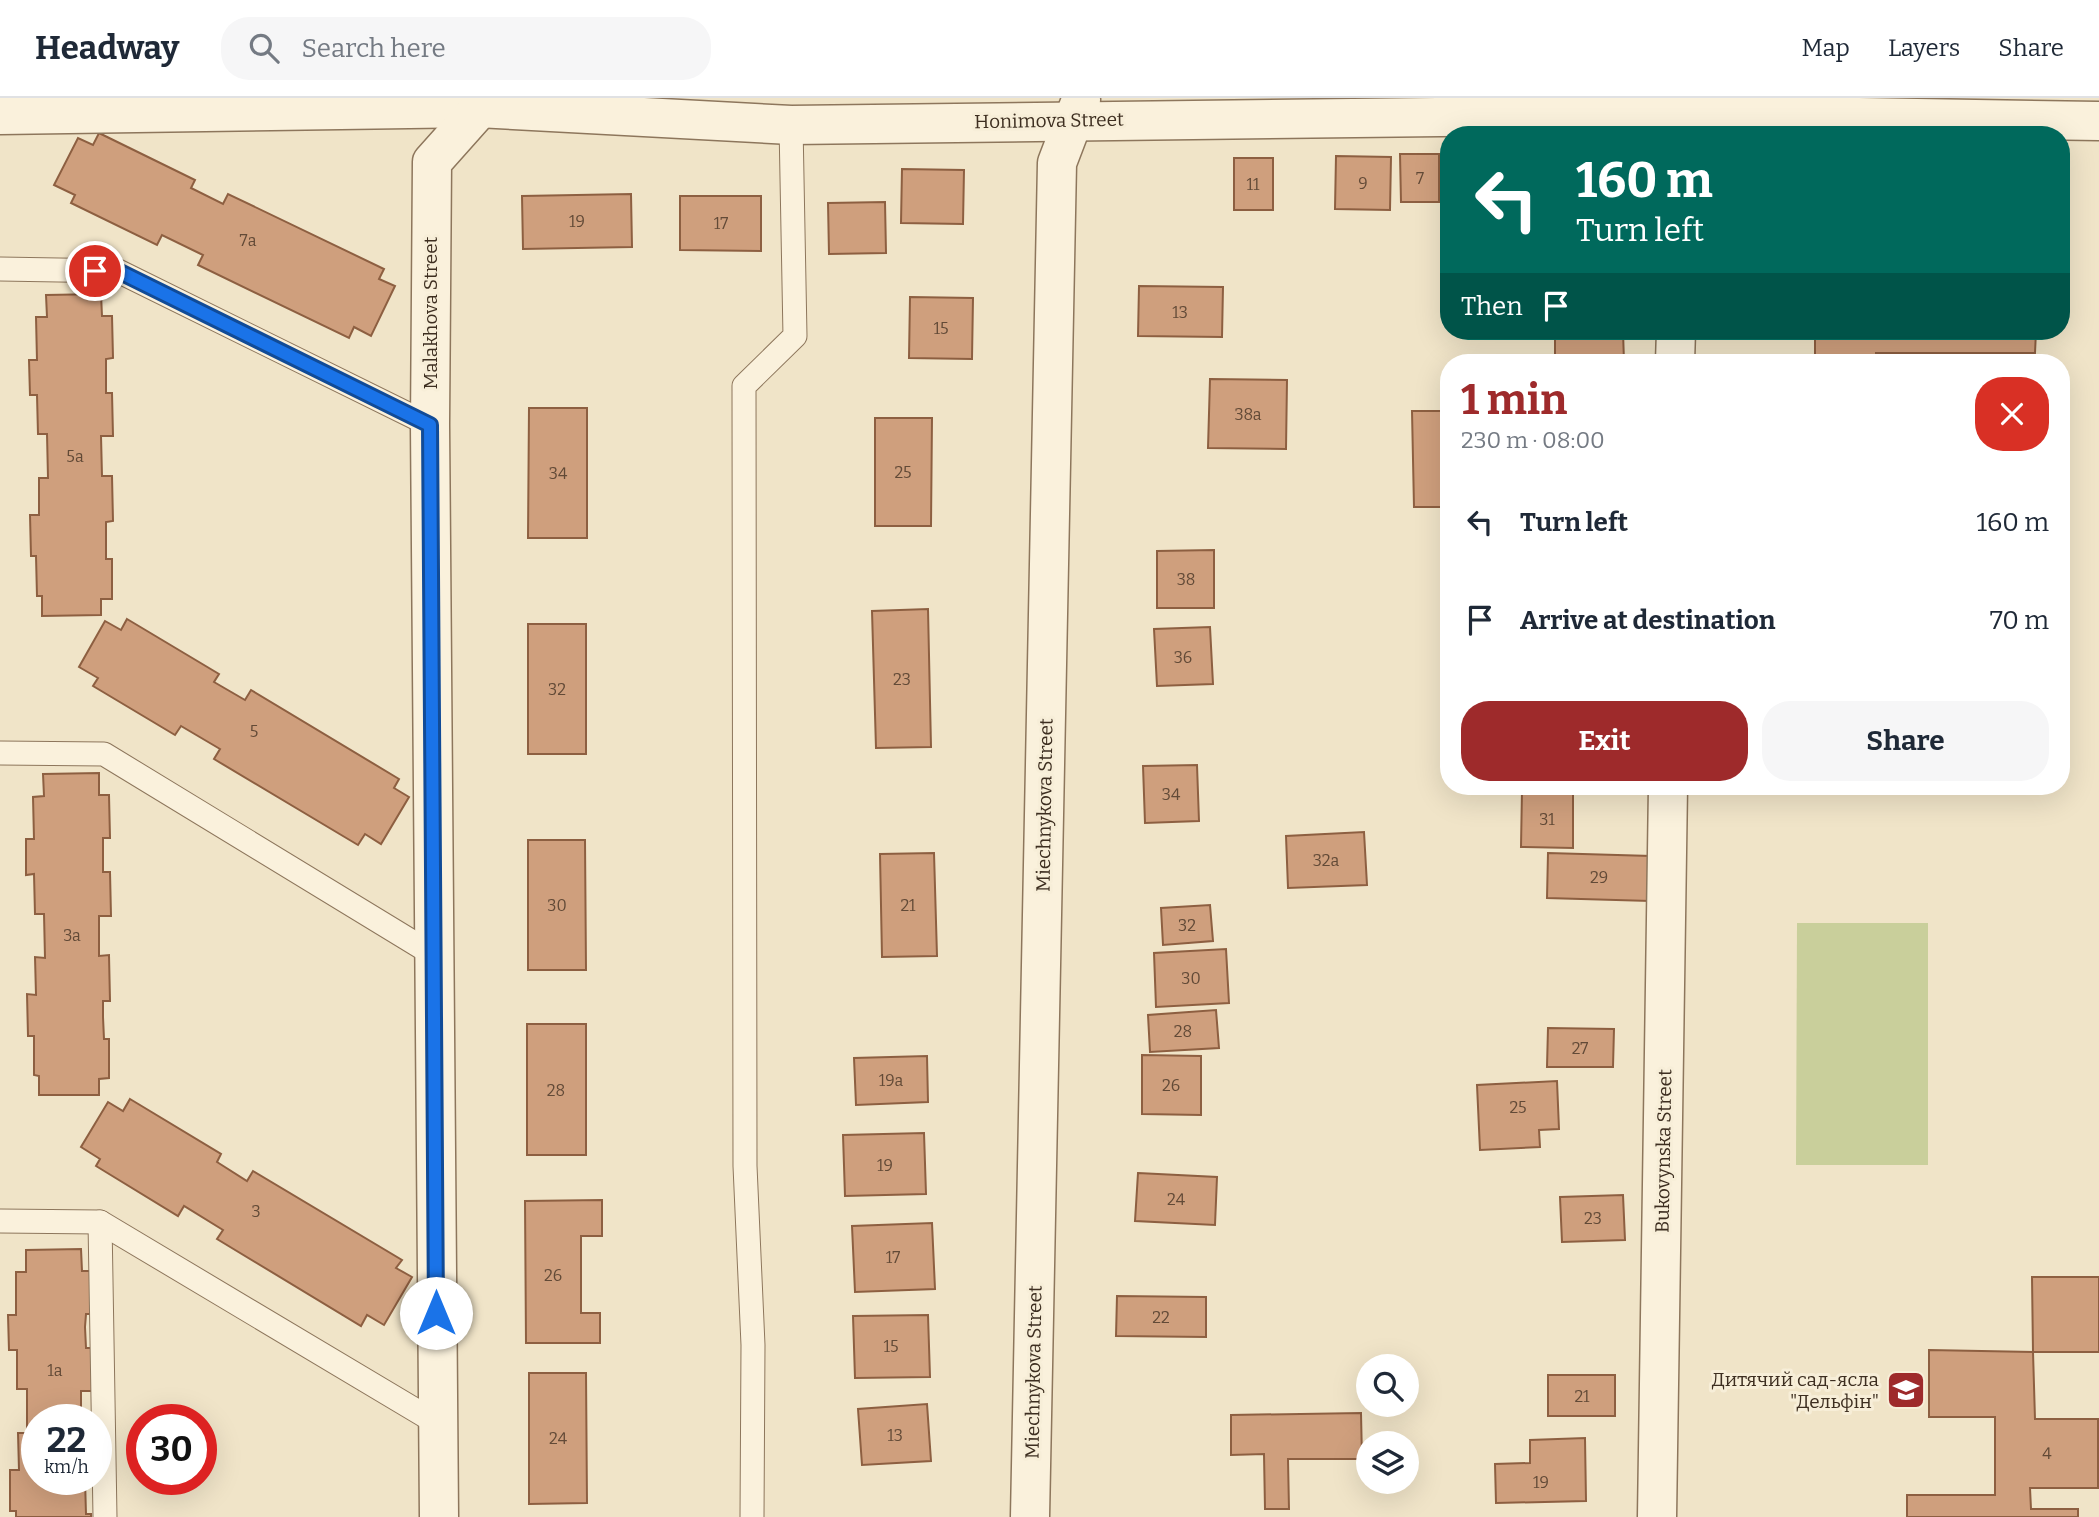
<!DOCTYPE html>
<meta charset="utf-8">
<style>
:root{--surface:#fff;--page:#f6f6f7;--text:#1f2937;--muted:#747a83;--line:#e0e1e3;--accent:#9e2a2b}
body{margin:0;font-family:Bitter,serif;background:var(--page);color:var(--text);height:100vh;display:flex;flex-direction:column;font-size:26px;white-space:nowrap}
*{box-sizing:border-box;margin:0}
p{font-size:23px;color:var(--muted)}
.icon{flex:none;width:38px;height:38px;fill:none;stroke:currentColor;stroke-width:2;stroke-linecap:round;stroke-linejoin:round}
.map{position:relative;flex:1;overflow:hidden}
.panel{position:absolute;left:1440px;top:256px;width:630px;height:441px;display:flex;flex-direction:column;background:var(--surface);border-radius:28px;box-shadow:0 7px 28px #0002}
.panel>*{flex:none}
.hud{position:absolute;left:1440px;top:28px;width:630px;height:214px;border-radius:28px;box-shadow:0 7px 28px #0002;background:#00695c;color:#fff;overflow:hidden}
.fabs{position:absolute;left:1356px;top:1256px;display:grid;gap:14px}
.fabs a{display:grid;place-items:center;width:63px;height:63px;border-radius:50%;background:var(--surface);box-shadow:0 7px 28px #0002;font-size:35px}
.speed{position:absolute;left:21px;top:1306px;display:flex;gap:14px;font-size:35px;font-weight:700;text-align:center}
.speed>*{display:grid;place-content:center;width:91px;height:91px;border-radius:50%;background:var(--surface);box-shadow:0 7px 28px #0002;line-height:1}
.speed small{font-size:18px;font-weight:400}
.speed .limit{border:10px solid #d22;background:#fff;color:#111}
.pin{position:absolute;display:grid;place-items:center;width:60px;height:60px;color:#fff;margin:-30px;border:4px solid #fff;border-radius:50%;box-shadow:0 2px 7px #0007}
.me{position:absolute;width:77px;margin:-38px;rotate:0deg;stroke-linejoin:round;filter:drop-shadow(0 0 5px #0008)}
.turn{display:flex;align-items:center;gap:24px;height:147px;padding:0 21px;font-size:32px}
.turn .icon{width:91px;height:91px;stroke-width:2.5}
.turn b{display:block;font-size:49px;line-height:60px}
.then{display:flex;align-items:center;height:66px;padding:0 21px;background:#0003;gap:14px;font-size:26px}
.round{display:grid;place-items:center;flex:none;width:74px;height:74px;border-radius:28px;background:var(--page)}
.overview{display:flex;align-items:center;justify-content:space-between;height:119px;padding:0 21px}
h1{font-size:42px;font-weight:700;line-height:52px;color:var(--accent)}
.cta{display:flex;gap:14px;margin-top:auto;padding:14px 21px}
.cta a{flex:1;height:80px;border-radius:28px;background:var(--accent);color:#fff;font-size:28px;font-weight:700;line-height:80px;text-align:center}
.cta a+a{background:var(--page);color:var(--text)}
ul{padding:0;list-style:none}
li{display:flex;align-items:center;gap:21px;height:98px;padding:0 21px}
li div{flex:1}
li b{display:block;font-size:26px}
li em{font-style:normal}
header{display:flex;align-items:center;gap:42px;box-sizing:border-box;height:98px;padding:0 35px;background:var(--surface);border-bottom:2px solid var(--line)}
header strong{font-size:33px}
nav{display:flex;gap:38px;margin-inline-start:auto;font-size:24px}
.search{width:490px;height:63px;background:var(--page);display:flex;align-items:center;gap:18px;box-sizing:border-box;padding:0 24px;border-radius:28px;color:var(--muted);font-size:26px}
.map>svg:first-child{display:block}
.green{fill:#c9cf9b}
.building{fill:#cf9f7d;stroke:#8d5f41;stroke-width:2}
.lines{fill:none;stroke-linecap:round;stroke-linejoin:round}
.lane-casing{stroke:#8d765c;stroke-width:25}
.street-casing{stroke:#8d765c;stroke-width:41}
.lane{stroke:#faf1dc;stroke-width:23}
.street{stroke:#faf1dc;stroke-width:38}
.route-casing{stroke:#114b97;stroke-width:18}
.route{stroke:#1a73e8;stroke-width:12}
.labels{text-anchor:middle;stroke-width:6;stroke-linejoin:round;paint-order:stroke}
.number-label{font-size:16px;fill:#624a37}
.street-label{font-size:19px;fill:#3d2e20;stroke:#f7eed8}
.poi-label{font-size:19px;fill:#3d2e20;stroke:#f7eed8;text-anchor:end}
</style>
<header>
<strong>Headway</strong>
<div class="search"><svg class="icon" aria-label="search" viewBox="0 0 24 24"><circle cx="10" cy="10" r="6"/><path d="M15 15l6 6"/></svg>Search here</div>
<nav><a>Map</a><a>Layers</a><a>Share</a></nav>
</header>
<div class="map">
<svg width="2099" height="1419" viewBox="0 0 2099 1419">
<rect width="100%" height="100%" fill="#f0e4c8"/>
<path class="green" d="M1797 825H1928V1067H1796Z"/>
<g class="building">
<path d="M99 35 195 82 191 90 223 106 228 96 384 171 379 181 395 188 371 238 354 229 349 240 198 167 203 157 162 137 157 147 71 105 75 97 54 87 78 40 93 47Z"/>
<path d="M1400 56H1439V104H1401Z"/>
<path d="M1336 58 1391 59 1390 112 1335 111Z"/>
<rect x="1234" y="60" width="39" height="52"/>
<path d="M902 71 964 72 963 126 901 125Z"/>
<path d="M631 96 632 149 523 151 522 98Z"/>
<path d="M680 98H761V153L680 152Z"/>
<path d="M885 104 886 155 829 156 828 105Z"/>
<path d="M1139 188 1223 189 1222 239 1138 238Z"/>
<path d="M101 196 102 218H112L113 260 106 261V295H112L113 338H101L102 378H112L113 423 106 424V461H112V501H101V517L42 518V498H37L36 458H31L30 417H39V380H48L47 336H38L37 297H30L29 262H37L36 219H47L46 197Z"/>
<path d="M910 199 973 200 972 261 909 260Z"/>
<path d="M1623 233 1624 264H1555V234Z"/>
<path d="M1815 233H2036L2035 255H1876V264H1815Z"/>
<path d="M1210 281 1287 282 1286 351 1208 350Z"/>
<path d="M529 310H587V440H528Z"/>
<path d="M1412 313H1449V409H1414Z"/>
<path d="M875 320H932L931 428H875Z"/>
<path d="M1214 452V510H1157V453Z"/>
<path d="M928 511 931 649 876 650 872 513Z"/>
<path d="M127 521 219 576 214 584 245 602 251 592 399 681 394 690 409 699 381 746 365 736 358 747 214 661 220 651 181 628 175 637 93 588 98 580 79 569 105 523 121 532Z"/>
<rect x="528" y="526" width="58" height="130"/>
<path d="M1210 529 1213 586 1157 588 1154 531Z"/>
<path d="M1197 667 1199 723 1145 725 1143 668Z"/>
<path d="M99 675V697H109L110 740H103V774H110L111 818H99V858L109 857 110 903H103V919L104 941H109V980L99 981V997H39V978L34 977V938H28L27 896 36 897 35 859 45 860 44 816H35L34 776 26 777V741H34L33 699 44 698 43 676Z"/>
<path d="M1522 692 1573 693V750L1521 749Z"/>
<path d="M1364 734 1367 787 1288 790 1286 738Z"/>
<path d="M528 742H585L586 872H528Z"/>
<path d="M934 755 937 858 882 859 880 756Z"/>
<path d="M1548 755 1651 758 1650 803 1547 800Z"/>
<path d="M1210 807 1213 843 1163 847 1161 810Z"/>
<path d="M1226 851 1229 905 1156 909 1154 855Z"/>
<path d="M1216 912 1219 950 1150 954 1148 917Z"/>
<rect x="527" y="926" width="59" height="131"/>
<path d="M1548 930 1614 931 1613 969H1547Z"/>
<path d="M1142 957 1201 958V1017L1142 1016Z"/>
<path d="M927 958 928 1004 856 1007 854 960Z"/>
<path d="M1557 983 1559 1031 1539 1032 1540 1049 1480 1052 1477 987Z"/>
<path d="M130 1001 221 1056 217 1064 247 1083 253 1073 402 1162 396 1170 412 1179 384 1227 367 1217 361 1228 217 1141 223 1132 184 1108 178 1118 96 1068 100 1061 81 1049 108 1004 123 1013Z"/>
<path d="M924 1035 926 1096 845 1098 843 1037Z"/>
<path d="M1138 1075 1217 1079 1215 1127 1135 1123Z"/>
<path d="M1623 1097 1625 1142 1562 1144 1560 1099Z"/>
<path d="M602 1102V1138H581V1215H600V1245H526L525 1103Z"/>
<path d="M932 1125 935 1191 855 1194 852 1128Z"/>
<path d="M81 1151 82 1173H92V1216H86L85 1229 86 1250H92L93 1293H81V1321H37V1381H85L86 1416H91V1419H16V1413H10V1372H19L18 1335H27V1291H17V1252H9L8 1217H16V1174H26V1152Z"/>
<path d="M2032 1179H2099V1254H2033Z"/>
<path d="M1117 1198 1206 1199V1239L1116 1238Z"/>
<path d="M928 1217 930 1279 855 1280 853 1218Z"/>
<path d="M1929 1252 2033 1254 2035 1321H2098V1390H2030L2031 1411H2078V1419H1907V1397H1995V1319H1929Z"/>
<path d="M529 1275H586L587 1405 529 1406Z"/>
<rect x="1548" y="1277" width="67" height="41"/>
<path d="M927 1306 931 1363 862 1367 858 1311Z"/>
<path d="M1361 1315 1362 1361H1288L1289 1411H1265L1264 1356 1231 1357V1317Z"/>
<path d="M1585 1340 1586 1403 1496 1405 1495 1366 1530 1365V1342Z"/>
</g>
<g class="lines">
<g class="lane-casing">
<g id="lane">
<path d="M0 171 118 173 430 327"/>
<path d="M0 655 104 656 434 857"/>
<path d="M0 1123 100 1124 437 1325"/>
<path d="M100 1124 105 1419"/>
<path d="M752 1419 753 1247 745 1068 744 288 795 238 791 27"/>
</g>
</g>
<g class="street-casing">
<g id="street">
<path d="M0 17 478 10 791 27 1679 16 2099 23"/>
<path d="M1675 264 1676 233"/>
<path d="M439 1419 430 327 432 64 489 0"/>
<path d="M1030 1419 1057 65 1081 2"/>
<path d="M1657 1419 1668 688"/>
</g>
</g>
<use href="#lane" class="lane"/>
<use href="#street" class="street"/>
</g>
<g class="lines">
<g class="route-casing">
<path id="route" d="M95 173H118L430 327 436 1215"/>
</g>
<use href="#route" class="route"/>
</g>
<defs>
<g id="school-square" transform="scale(2.0125)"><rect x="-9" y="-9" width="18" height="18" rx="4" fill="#9e2a2b" stroke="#f7eed8"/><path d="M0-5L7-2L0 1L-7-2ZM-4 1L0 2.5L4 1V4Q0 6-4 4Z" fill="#fff"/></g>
</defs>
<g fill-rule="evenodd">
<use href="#school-square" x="1906" y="1292"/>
</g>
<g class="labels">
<g class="number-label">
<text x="1420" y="86">7</text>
<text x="1363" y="91">9</text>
<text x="1253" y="92">11</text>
<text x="577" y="129">19</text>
<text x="721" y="131">17</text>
<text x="248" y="148">7а</text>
<text x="1180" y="220">13</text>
<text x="941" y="236">15</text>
<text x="1248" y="322">38а</text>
<text x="75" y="364">5а</text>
<text x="903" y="380">25</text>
<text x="558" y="381">34</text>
<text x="1186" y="487">38</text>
<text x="1183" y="565">36</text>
<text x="902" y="587">23</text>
<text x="557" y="597">32</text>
<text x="254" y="639">5</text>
<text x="1171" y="702">34</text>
<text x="1547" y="727">31</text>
<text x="1326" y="768">32а</text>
<text x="1599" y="785">29</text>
<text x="557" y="813">30</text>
<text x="908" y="813">21</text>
<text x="1187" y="833">32</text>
<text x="72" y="843">3а</text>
<text x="1191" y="886">30</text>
<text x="1183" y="939">28</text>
<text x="1580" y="956">27</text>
<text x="891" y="988">19а</text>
<text x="1171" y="993">26</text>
<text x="556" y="998">28</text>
<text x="1518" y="1015">25</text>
<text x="885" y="1073">19</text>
<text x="1176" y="1107">24</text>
<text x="256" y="1119">3</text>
<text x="1593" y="1126">23</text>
<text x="893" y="1165">17</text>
<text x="553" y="1183">26</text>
<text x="1161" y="1225">22</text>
<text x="891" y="1254">15</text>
<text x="55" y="1278">1а</text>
<text x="1582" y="1304">21</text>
<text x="895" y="1343">13</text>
<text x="558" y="1346">24</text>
<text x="2047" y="1361">4</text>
<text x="1541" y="1390">19</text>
</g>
<g class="street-label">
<text transform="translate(1049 22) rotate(-1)" y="7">Honimova Street</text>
<text transform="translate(430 215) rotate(-90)" y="7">Malakhova Street</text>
<text transform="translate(1044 707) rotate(-89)" y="7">Miechnykova Street</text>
<text transform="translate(1663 1053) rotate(-89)" y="7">Bukovynska Street</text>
<text transform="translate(1033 1274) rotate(-89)" y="7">Miechnykova Street</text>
</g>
<g class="poi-label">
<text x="1879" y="1288">Дитячий сад-ясла<tspan x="1879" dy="22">"Дельфін"</tspan></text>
</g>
</g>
</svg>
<div class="fabs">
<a><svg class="icon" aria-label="search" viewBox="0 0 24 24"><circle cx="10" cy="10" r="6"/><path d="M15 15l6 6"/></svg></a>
<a><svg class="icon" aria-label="layers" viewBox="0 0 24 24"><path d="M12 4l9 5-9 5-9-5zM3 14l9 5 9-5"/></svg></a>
</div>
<div class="speed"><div>22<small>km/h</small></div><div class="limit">30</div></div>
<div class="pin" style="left:95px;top:173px;background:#d93025"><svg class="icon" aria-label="arrive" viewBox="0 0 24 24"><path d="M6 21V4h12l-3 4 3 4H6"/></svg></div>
<svg class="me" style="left:436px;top:1215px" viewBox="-20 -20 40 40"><circle r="19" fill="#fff"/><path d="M0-13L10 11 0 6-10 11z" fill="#1a73e8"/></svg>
<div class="hud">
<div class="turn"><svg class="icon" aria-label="left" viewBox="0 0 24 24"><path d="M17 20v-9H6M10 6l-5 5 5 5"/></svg><div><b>160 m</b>Turn left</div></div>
<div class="then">Then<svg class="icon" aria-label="arrive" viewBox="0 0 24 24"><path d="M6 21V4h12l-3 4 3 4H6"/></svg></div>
</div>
<section class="panel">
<div class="overview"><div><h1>1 min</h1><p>230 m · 08:00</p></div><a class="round" style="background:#d93025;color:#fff"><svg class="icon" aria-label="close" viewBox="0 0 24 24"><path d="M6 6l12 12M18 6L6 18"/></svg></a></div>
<ul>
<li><svg class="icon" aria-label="left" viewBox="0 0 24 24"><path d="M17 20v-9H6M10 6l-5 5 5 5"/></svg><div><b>Turn left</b></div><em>160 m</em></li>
<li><svg class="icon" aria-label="arrive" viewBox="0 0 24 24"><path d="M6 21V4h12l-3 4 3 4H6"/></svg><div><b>Arrive at destination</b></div><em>70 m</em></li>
</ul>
<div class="cta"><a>Exit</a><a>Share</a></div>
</section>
</div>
